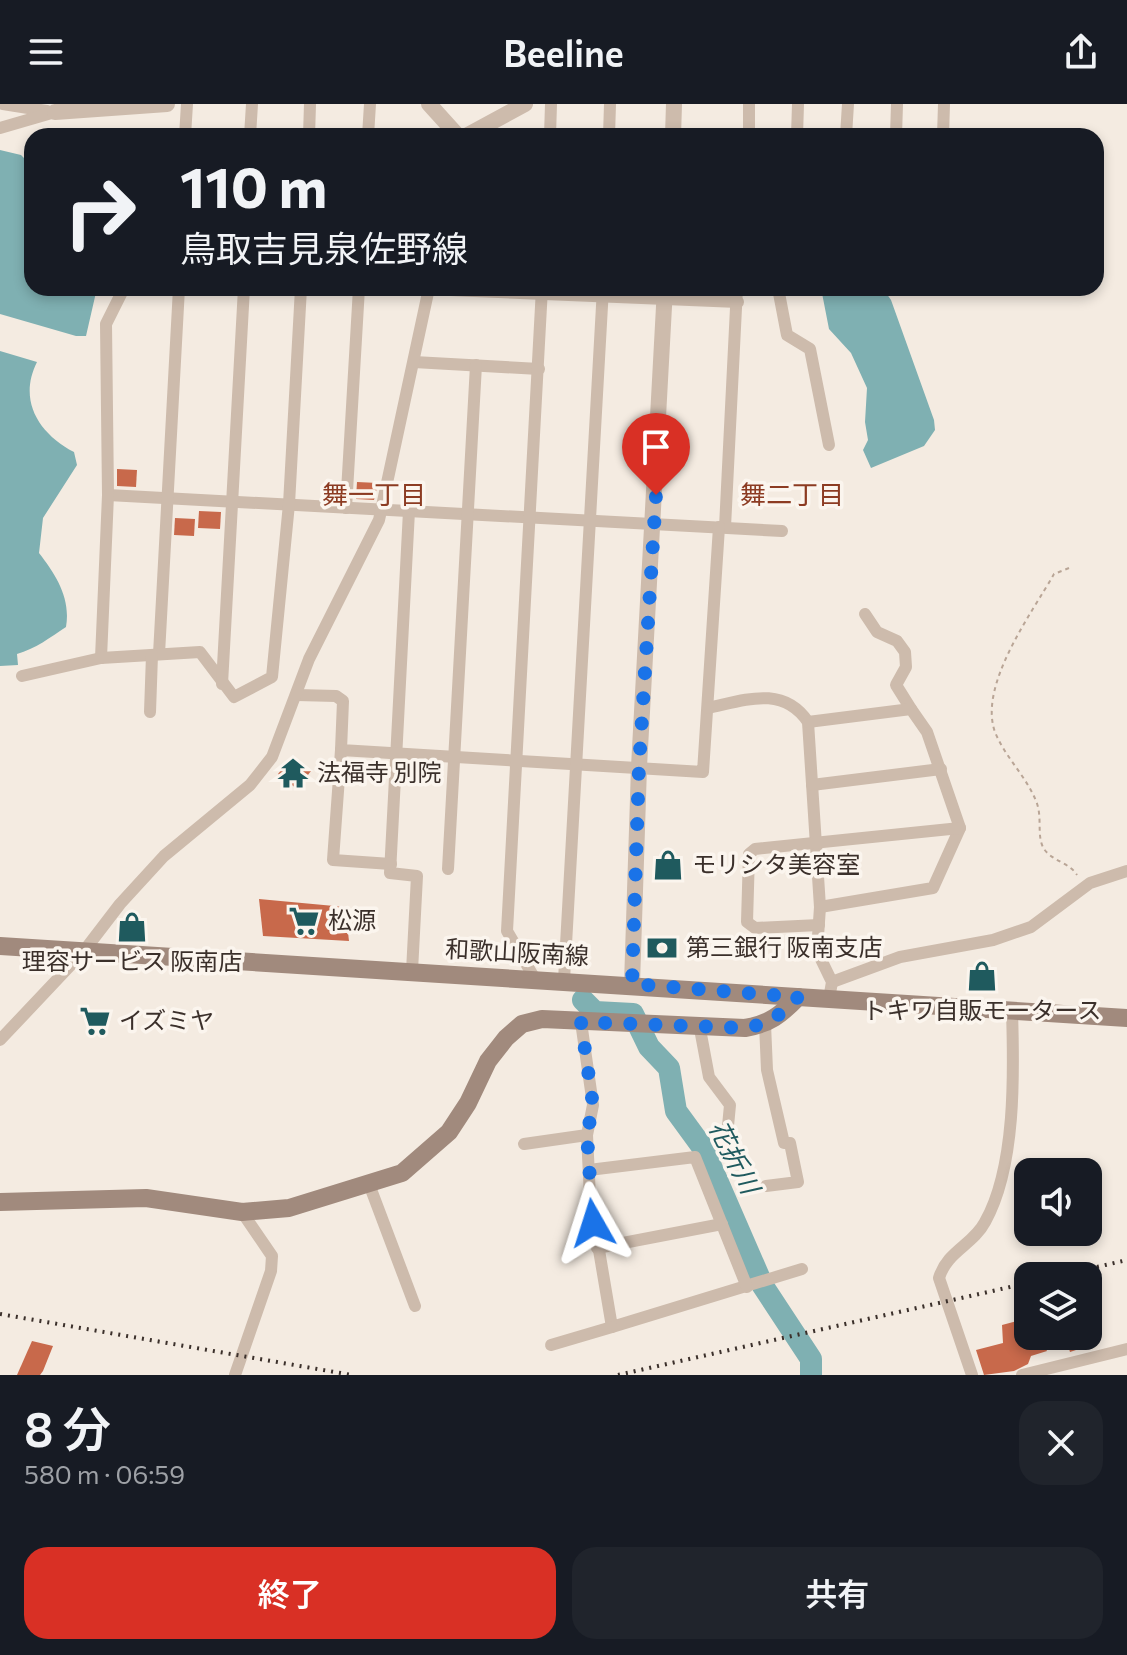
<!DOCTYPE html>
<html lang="ja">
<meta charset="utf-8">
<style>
:root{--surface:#171b24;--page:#20242c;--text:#f1f3f6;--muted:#9ea1a6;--accent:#d93025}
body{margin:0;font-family:Commissioner,"Noto Sans JP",sans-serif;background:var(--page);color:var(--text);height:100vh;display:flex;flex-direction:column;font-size:30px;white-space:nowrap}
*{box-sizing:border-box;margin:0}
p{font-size:26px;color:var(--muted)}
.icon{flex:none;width:44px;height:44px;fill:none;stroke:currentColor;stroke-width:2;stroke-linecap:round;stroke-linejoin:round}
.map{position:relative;height:1271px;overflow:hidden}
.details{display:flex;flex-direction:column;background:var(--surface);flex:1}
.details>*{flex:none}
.top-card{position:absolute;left:24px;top:24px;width:1080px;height:168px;border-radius:24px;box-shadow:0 4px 12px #0003;background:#171b24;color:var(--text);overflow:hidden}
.buttons{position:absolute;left:1014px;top:1054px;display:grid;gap:16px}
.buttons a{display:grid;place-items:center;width:88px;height:88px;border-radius:16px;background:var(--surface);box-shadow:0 4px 12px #0003;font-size:40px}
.pin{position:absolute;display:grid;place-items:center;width:68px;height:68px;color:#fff;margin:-82px -34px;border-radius:50% 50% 50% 0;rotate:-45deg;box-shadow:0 0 8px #0007}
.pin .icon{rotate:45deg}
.me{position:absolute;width:88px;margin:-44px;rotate:354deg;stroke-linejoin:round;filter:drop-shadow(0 0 6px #0008)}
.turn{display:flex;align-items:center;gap:28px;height:168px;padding:0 24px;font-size:36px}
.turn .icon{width:104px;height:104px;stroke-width:2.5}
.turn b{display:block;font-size:56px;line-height:68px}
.round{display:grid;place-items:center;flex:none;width:84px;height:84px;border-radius:24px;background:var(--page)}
.head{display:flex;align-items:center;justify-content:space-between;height:136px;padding:0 24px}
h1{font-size:48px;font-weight:600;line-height:60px}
.action{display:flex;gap:16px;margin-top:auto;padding:16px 24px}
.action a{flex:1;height:92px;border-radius:24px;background:var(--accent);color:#fff;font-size:32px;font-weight:600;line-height:92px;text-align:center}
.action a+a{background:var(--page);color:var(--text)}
header{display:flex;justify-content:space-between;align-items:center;height:104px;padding:0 24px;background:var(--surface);font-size:36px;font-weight:600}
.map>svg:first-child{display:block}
.water{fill:#7fb0b2}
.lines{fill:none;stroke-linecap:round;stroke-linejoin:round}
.river{stroke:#7fb0b2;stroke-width:22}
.building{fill:#c8694b}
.path{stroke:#b9a596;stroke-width:2;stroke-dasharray:4 4;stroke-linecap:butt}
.minor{stroke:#cdbbac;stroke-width:12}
.tertiary{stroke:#cdbbac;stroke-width:16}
.secondary{stroke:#a18a7d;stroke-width:18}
.rail{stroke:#3b302b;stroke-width:4;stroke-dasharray:2 6;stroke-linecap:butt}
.route{stroke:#1a73e8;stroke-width:14;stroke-dasharray:0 25.2}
.labels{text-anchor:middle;stroke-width:7;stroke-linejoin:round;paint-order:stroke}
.poi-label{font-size:24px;fill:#3b302b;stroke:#fbf5ee;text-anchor:start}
.street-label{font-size:24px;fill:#3b302b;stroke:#fbf5ee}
.neighbourhood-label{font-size:26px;fill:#8c3b22;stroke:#fbf5ee}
.water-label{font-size:26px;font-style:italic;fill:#1f5a5e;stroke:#fbf5ee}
</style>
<header><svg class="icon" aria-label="menu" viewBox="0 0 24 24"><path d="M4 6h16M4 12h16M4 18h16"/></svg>Beeline<svg class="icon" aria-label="share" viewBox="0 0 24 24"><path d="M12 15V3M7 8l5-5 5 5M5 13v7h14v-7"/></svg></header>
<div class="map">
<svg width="1127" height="1271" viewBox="0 0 1127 1271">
<rect width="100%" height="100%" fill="#f4ebe1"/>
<g class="water">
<path d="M0 46 21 51 32 62V184H97L86 232H76L0 210Z"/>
<path d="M821 184 884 186 891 196 934 316 935 326 924 342 871 364 863 346 868 336 865 318 867 284 851 249 829 225Z"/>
<path d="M0 247 37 258C18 296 38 329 74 348L77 361 43 414 39 449C56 471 71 494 66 523 51 533 35 545 17 550L18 561 0 562Z"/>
</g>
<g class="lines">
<path class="river" d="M583 896 595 908 633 910 649 943 669 964 676 1007 703 1044 763 1182 811 1255V1271"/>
</g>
<g class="building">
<path d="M117 365 137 366 136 383 117 382Z"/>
<path d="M357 378 378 379 374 396 356 395Z"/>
<path d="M199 407 221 408 220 425 198 424Z"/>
<path d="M175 414 195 415 194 432 174 431Z"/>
<path d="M292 653 311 667 297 685 278 670Z"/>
<path d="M259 795 345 803 349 837 263 832Z"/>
<path d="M1028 1214V1232H1091L1085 1243 1070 1248 1067 1238 1045 1243 1047 1247 1031 1252 1028 1260 1014 1267 984 1271 976 1246 1003 1239 1002 1221Z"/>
<path d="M32 1237 53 1242 43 1267 40 1271H17Z"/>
</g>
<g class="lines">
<path class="path" d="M1069 464 1054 470C1032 509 978 581 995 628 1005 653 1026 672 1036 697 1043 713 1036 732 1044 745 1052 757 1070 759 1077 771"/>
<g class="minor">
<path d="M3 0 47 7"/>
<path d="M0 24 55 8"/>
<path d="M185 32 187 0"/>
<path d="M250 32 252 0"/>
<path d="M309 32 310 0"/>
<path d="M368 32 370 0"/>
<path d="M550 32 551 0"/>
<path d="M609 32 610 0"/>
<path d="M749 32V0"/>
<path d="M797 32 798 0"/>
<path d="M846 32 848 0"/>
<path d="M896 32 897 0"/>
<path d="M943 32 944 0"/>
<path d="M402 184 738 198"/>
<path d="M778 184 787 231 810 245 829 341"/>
<path d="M414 258 539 265"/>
<path d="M108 391 782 427"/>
<path d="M346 404 359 184"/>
<path d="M409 407 390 769 417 772 412 867"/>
<path d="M725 423 737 184"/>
<path d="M865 510 877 528 897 537 905 548 906 563 896 581 911 605"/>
<path d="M159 550 179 184"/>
<path d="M101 554 108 391 106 220 124 184"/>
<path d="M22 572 101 554 200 548 234 593 272 573 289 400 301 184"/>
<path d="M222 580 244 184"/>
<path d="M297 591 336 592 343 597 341 646 703 668 719 423"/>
<path d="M708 604C745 596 783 581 808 618L820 803 817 847 832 878 829 895"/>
<path d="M150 608 152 551"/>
<path d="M808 618 911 605 927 628 960 724 933 784 820 803"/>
<path d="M341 646 333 756 391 760"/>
<path d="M812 681 941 665"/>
<path d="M448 765 476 261"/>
<path d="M819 821 755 824 747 818 749 750 755 745 960 724"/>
<path d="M535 875 507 827 542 184"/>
<path d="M564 876 603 184"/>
<path d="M832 878 900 853 993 836 1031 823 1090 779 1127 767"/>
<path d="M581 918 593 1001 587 1031 590 1093 612 1223 802 1165"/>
<path d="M765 920 767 966 784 1039H790L798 1078 766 1082"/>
<path d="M700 925 709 973 730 1001 728 1022"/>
<path d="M0 936 84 847 120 800 164 752 250 681 272 653 309 555 379 416 429 184"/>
<path d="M524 1040 587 1031"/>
<path d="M589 1066 695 1053 747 1183"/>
<path d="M369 1080 415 1202"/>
<path d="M597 1144 722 1120"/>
<path d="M551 1241 612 1223"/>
<path d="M235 1271 271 1167 272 1152 242 1108"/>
<path d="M972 1271 939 1174C947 1147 973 1141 985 1118 1016 1063 1014 969 1012 907"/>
<path d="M1022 1271 1127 1245"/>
</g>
<g class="tertiary">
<path d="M429 0 458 32"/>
<path d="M55 8 167 0"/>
<path d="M466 32 525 0"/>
<path d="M673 32 674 0"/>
<path d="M632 880 639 663 665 184"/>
</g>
<g class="secondary">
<path d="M0 842 1127 914"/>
<path d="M0 1098 146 1094 242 1108 289 1104 402 1069 449 1028 468 999 488 957 506 934 522 920 542 915 745 924C769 920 781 911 798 893"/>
</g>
<g class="rail">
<path d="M1058 1172 1127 1156"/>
<path d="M0 1210 352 1271"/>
<path d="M618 1271 1028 1179"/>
</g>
</g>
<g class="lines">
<path class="route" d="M593 1119 587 1031 593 1001 581 918 745 924C769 920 781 911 798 893L632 880 639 663 656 391"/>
</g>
<defs>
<g id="temple-bare" transform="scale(2.4)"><path d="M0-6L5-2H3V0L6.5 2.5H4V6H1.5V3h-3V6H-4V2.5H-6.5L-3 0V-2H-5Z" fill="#1f5a5e" stroke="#fbf5ee" stroke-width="2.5" paint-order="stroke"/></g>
<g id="shop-bare" transform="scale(2.4)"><path d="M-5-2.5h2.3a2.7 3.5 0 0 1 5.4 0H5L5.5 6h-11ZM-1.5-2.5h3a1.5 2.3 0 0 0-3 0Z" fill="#1f5a5e" stroke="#fbf5ee" stroke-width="2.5" paint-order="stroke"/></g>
<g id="supermarket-bare" transform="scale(2.4)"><path d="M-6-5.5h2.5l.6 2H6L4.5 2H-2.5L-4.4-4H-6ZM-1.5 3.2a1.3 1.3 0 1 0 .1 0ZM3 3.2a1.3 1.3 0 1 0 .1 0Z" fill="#1f5a5e" stroke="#fbf5ee" stroke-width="2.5" paint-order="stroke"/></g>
<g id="bank-bare" transform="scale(2.4)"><path d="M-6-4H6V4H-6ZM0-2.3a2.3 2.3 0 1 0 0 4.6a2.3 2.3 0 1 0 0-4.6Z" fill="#1f5a5e" stroke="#fbf5ee" stroke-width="2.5" paint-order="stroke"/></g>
</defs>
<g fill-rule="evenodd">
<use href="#temple-bare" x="293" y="669"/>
<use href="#shop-bare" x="668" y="761"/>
<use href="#supermarket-bare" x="304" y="817"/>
<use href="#shop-bare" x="132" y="823"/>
<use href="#bank-bare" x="662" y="844"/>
<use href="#shop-bare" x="982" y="872"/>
<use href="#supermarket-bare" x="95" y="917"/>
</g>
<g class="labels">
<g class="poi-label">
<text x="317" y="677">法福寺 別院</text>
<text x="692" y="769">モリシタ美容室</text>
<text x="328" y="825">松源</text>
<text x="686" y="852">第三銀行 阪南支店</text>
<text x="132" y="866" text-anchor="middle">理容サービス 阪南店</text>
<text x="982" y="915" text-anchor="middle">トキワ自販モータース</text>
<text x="119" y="925">イズミヤ</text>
</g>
<g class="street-label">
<text transform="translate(517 849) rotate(3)" y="8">和歌山阪南線</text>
</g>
<g class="neighbourhood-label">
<text x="374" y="400">舞一丁目</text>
<text x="792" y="400">舞二丁目</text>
</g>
<g class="water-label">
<text transform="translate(734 1053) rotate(63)" y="9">花折川</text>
</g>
</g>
</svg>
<div class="buttons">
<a><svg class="icon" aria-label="sound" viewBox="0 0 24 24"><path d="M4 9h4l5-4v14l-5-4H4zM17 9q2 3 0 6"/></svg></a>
<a><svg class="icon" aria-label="layers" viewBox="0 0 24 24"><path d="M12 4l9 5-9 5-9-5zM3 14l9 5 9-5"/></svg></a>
</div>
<div class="pin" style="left:656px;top:391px;background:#d93025"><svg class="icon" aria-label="arrive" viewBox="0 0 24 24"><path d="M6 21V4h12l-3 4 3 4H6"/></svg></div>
<svg class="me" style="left:593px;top:1119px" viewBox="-20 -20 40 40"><path d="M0-17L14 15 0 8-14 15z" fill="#1a73e8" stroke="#fff" stroke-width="4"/></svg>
<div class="top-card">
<div class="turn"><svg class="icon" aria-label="right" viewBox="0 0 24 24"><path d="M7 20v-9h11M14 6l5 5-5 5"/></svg><div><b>110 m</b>鳥取吉見泉佐野線</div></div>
</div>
</div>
<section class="details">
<div class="head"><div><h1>8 分</h1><p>580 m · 06:59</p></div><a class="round"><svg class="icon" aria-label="close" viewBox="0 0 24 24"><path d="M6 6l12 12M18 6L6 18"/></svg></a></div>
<div class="action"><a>終了</a><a>共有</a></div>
</section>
